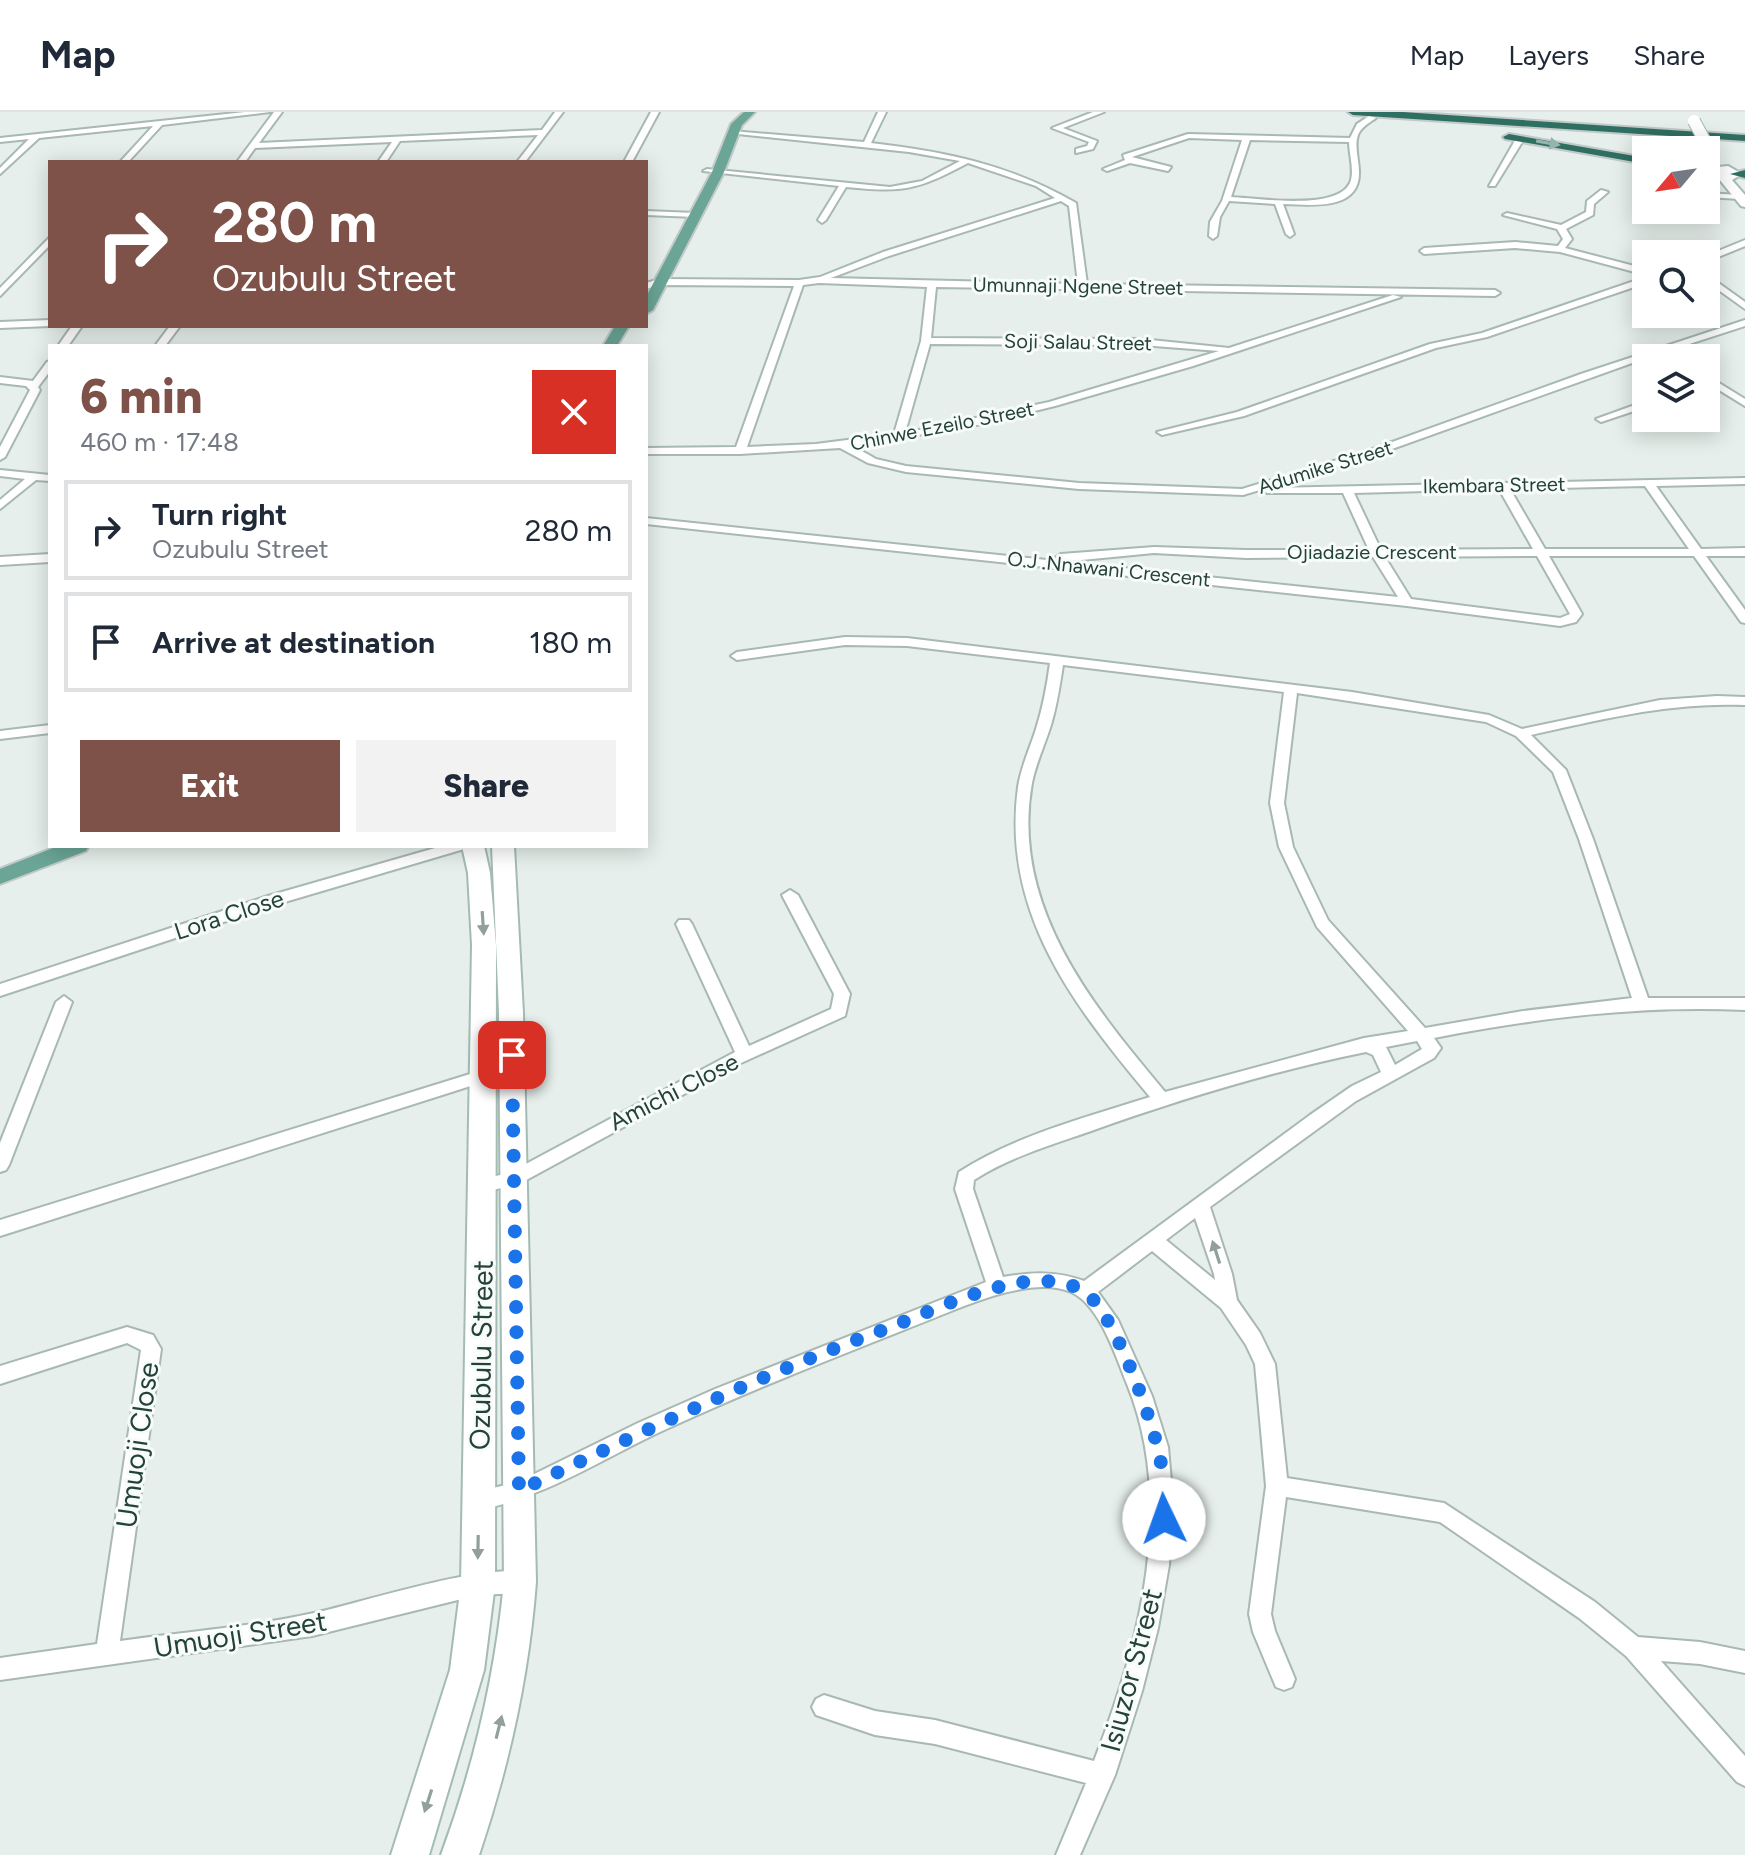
<!DOCTYPE html>
<meta charset="utf-8">
<style>
:root{--surface:#fff;--page:#f2f2f3;--text:#1f2937;--muted:#747a83;--line:#e0e1e3;--accent:#7f5249}
body{margin:0;font-family:Figtree,sans-serif;background:var(--page);color:var(--text);height:100vh;display:flex;flex-direction:column;font-size:30px;white-space:nowrap}
*{box-sizing:border-box;margin:0}
p{font-size:26px;color:var(--muted)}
.icon{flex:none;width:44px;height:44px;fill:none;stroke:currentColor;stroke-width:2;stroke-linecap:round;stroke-linejoin:round}
.map{position:relative;flex:1;overflow:hidden}
.details{position:absolute;left:48px;top:232px;width:600px;height:504px;display:flex;flex-direction:column;background:var(--surface);border-radius:0px;box-shadow:0 4px 20px #0003}
.details>*{flex:none}
.hud{position:absolute;left:48px;top:48px;width:600px;height:168px;border-radius:0px;box-shadow:0 4px 20px #0003;background:#7f5249;color:#fff;overflow:hidden}
.needle{width:52px;rotate:241deg}
.buttons{position:absolute;left:1632px;top:24px;display:grid;gap:16px}
.buttons a{display:grid;place-items:center;width:88px;height:88px;border-radius:0px;background:var(--surface);box-shadow:0 4px 20px #0003;font-size:40px}
.pin{position:absolute;display:grid;place-items:center;width:68px;height:68px;color:#fff;margin:-34px;border-radius:16px;box-shadow:0 4px 12px #0006}
.me{position:absolute;width:88px;margin:-44px;rotate:357deg;stroke-linejoin:round;filter:drop-shadow(0 0 6px #0008)}
.turn{display:flex;align-items:center;gap:28px;height:168px;padding:0 32px;font-size:36px}
.turn .icon{width:104px;height:104px;stroke-width:2.5}
.turn b{display:block;font-size:56px;line-height:68px}
.round{display:grid;place-items:center;flex:none;width:84px;height:84px;border-radius:0px;background:var(--page)}
.head{display:flex;align-items:center;justify-content:space-between;height:136px;padding:0 32px}
h1{font-size:48px;font-weight:800;line-height:60px;color:var(--accent)}
.action{display:flex;gap:16px;margin-top:auto;padding:16px 32px}
.action a{flex:1;height:92px;border-radius:0px;background:var(--accent);color:#fff;font-size:32px;font-weight:800;line-height:92px;text-align:center}
.action a+a{background:var(--page);color:var(--text)}
ul{padding:0;list-style:none}
li{display:flex;align-items:center;gap:24px;height:100px;margin:0 16px 12px;padding:0 16px;border:4px solid var(--line);border-radius:0px}
li div{flex:1}
li b{display:block;font-size:30px}
li em{font-style:normal}
header{display:flex;align-items:center;gap:48px;box-sizing:border-box;height:112px;padding:0 40px;background:var(--surface);border-bottom:2px solid var(--line)}
header strong{font-size:38px}
nav{display:flex;gap:44px;margin-inline-start:auto;font-size:28px}
.map>svg:first-child{display:block}
.lines{fill:none;stroke-linecap:round;stroke-linejoin:round}
.street-casing{stroke:#a8b8b2;stroke-width:4}
.secondary-casing{stroke:#a4bbb3;stroke-width:4}
.primary-casing{stroke:#c2cac8;stroke-width:4}
.highway-casing{stroke:#c2cac8;stroke-width:4}
.street{fill:#fff;fill-rule:evenodd}
.secondary{fill:#fff;fill-rule:evenodd}
.primary{fill:#6aa596;fill-rule:evenodd}
.highway{fill:#2f6f62;fill-rule:evenodd}
.secondary-bridge-casing{stroke:#a4bbb3;stroke-width:14;stroke-linecap:butt}
.secondary-bridge{stroke:#fff;stroke-width:12}
.oneway{fill:#93b5ae}
.oneway2{fill:#92a09c}
.route{stroke:#1a73e8;stroke-width:14;stroke-dasharray:0 25.2}
.labels{text-anchor:middle;stroke-width:6;stroke-linejoin:round;paint-order:stroke}
.far-street-label{font-size:20px;fill:#24423a;stroke:#f7fbf9}
.street-label{font-size:24px;fill:#24423a;stroke:#f7fbf9}
.near-street-label{font-size:28px;fill:#24423a;stroke:#f7fbf9}
</style>
<header>
<strong>Map</strong>
<nav><a>Map</a><a>Layers</a><a>Share</a></nav>
</header>
<div class="map">
<svg width="1745" height="1743" viewBox="0 0 1745 1743">
<rect width="100%" height="100%" fill="#e6efeb"/>
<g class="lines">
<g class="street-casing">
<g id="street">
<path d="M245 0H270L162 13 128 50H120L153 14 39 26 0 62V56L29 27 0 30V26Z"/>
<path d="M274 0H282L259 31 542 18 555 0H563L525 50H517L538 23 400 29 386 50H378L392 30 255 36 245 50H237Z"/>
<path d="M651 0H659L632 50H624Z"/>
<path d="M878 0H886L871 31C948 40 1010 53 1076 91L1087 172 1495 178 1500 181 1495 184 936 175 931 226 1141 227 1229 236 1393 183 1401 185 1193 254 1055 294 982 312 853 334 876 347 906 354 1079 371 1242 377 1370 338 1581 262 1745 208V214L1646 246 1378 342 1243 383 1079 377 906 360 868 351 840 336 740 342H646V336L736 335 794 174 660 173 646 177V171L660 167 799 168 820 165 883 140 1055 86 1036 74 968 51C917 78 904 81 846 75L826 108 822 111 818 108 839 74 703 59 707 57 890 75 922 69 960 49 909 40 728 21 732 19 864 30ZM1061 89 1069 94 1078 172 831 166 889 144ZM819 171 927 175 921 229 894 322 816 332 747 335 803 173ZM930 232 1141 233 1219 239 1049 290 905 321Z"/>
<path d="M1093 0H1104L1063 16 1097 29 1093 37 1076 41V37L1087 34 1089 30 1052 16Z"/>
<path d="M1369 4 1376 6C1369 11 1361 15 1358 23 1354 34 1359 48 1359 60 1360 99 1310 93 1283 92L1294 122 1290 125 1286 122 1275 92 1229 89 1220 105 1217 124 1213 127 1209 124 1210 110 1222 89 1242 28 1189 26 1132 45 1171 55 1168 59 1130 51 1107 59 1103 57 1125 48 1123 43 1188 22 1350 26 1357 12ZM1250 28 1349 30C1349 42 1354 56 1351 68 1342 100 1257 86 1231 85Z"/>
<path d="M1517 25 1524 27 1495 74H1489Z"/>
<path d="M1601 78 1608 80 1594 92 1593 103 1566 117 1572 127 1565 136 1646 157V163L1560 140 1515 136 1424 142 1420 139 1424 136 1515 130 1558 134 1563 127 1557 117 1503 103 1507 101 1561 113 1586 100 1587 89Z"/>
<path d="M1706 81 1740 83 1744 85 1740 87 1706 85Z"/>
<path d="M646 99 695 101 699 103 695 105 646 103Z"/>
<path d="M50 125V133L0 184V176Z"/>
<path d="M1745 128V134L1706 150V144Z"/>
<path d="M1706 162 1745 190V197L1706 169Z"/>
<path d="M1646 165V171L1487 225 1436 236 1244 304 1162 323 1157 320 1237 300 1430 232 1482 221Z"/>
<path d="M50 208V214L0 216V210Z"/>
<path d="M72 214H82L68 234H58Z"/>
<path d="M170 214H180L165 234H155Z"/>
<path d="M50 249V259L38 275 40 278 5 345 0 348V335L30 278 26 274 0 271V265L33 269 47 250Z"/>
<path d="M1706 263 1745 287V294L1706 270Z"/>
<path d="M1646 289V295L1601 310 1596 307Z"/>
<path d="M0 358 50 363V369L36 368 0 397V388L25 367 0 364Z"/>
<path d="M1745 366V372L1656 374 1701 437 1745 436V444H1706L1745 498V511L1741 510 1694 444H1549L1582 502 1576 510 1560 514 1407 494 646 412V406L1398 485 1373 445 1246 446 1154 441 1061 450 1055 446 1061 442 1154 435 1246 438H1369L1343 381H1267L1265 379 1271 376ZM1645 374 1689 437H1545L1510 377ZM1499 377 1533 437 1381 438 1354 381ZM1537 444 1570 502 1560 506 1411 487 1385 445Z"/>
<path d="M50 442V450L0 453V445Z"/>
<path d="M845 525 907 526 1352 580 1489 603 1522 617 1660 588 1717 584 1745 585V593C1671 590 1602 607 1531 623L1566 658 1593 727 1648 886H1745V898C1640 893 1537 906 1434 926L1441 936 1434 946 1356 989 1210 1095 1232 1162 1237 1188 1260 1221 1275 1252 1287 1366 1444 1391 1595 1490 1638 1525 1700 1530 1745 1539V1561L1700 1552 1661 1549 1745 1644V1674L1737 1670 1626 1544 1579 1506 1440 1410 1286 1385 1271 1502 1275 1519 1295 1567 1292 1575 1284 1578 1276 1575 1253 1520 1249 1502 1266 1374 1255 1252 1246 1233 1221 1196 1152 1139 1098 1180 1118 1208 1152 1284 1168 1335 1173 1392 1169 1453 1158 1516 1142 1579 1115 1663 1080 1743H1056L1086 1671 935 1632 875 1623 816 1603 812 1595 816 1587 824 1583 875 1599 935 1608 1094 1649C1140 1532 1176 1392 1127 1272 1116 1245 1100 1193 1071 1180 1030 1162 958 1197 919 1212 833 1246 746 1280 662 1319 600 1348 547 1384 479 1398L472 1395 468 1388 472 1381 518 1370 638 1311 715 1277 986 1170 955 1077 959 1060C1014 1024 1087 1005 1150 985 1074 894 1001 801 1018 675 1021 655 1030 636 1036 617 1043 595 1047 573 1050 551L907 534 845 533 737 548 731 544 737 540ZM1063 553 1284 580 1270 691 1279 735 1317 815 1408 919 1364 926 1165 980C1092 893 1010 793 1032 671 1036 651 1045 632 1051 613 1057 593 1060 573 1063 553ZM1297 581 1486 610 1516 624 1553 660 1579 727 1632 886 1523 899 1425 916 1328 808 1293 735 1284 691ZM1417 929 1422 937 1395 953 1386 935ZM1366 940 1373 943 1381 960 1352 974 1310 1003 1084 1169C1057 1159 1032 1160 1003 1165L973 1077 974 1068C1010 1045 1051 1033 1091 1019 1181 987 1272 959 1366 940ZM1195 1106 1214 1162 1215 1168 1166 1128Z"/>
<path d="M50 613V621L0 627V619Z"/>
<path d="M442 734H466L464 737 278 792 0 884V872L268 784Z"/>
<path d="M790 778 798 783 850 882 845 904 741 951 519 1072 484 1080 478 1078 475 1073 478 1068 509 1061 735 940 676 812 679 808H689L692 812 749 934 831 897 834 882 782 783Z"/>
<path d="M64 884 72 890 9 1053 6 1058 0 1060V1031L56 890Z"/>
<path d="M483 958 518 961 520 965 518 969 483 970 0 1124V1108Z"/>
<path d="M127 1215 153 1223 161 1237 120 1529C184 1520 250 1515 314 1501 358 1492 491 1448 528 1462L531 1470 528 1478 520 1481 478 1483 312 1524 0 1568V1546L97 1532 141 1238 127 1231 0 1272V1254Z"/>
</g>
</g>
<g class="secondary-casing">
<g id="secondary">
<path d="M1728 54 1742 62 1732 68 1745 83V95L1741 94 1719 67 1707 62 1708 56Z"/>
<path d="M462 734H484L490 761 496 833 495 1472 484 1558 429 1743H391L450 1558 461 1472 472 833 468 761Z"/>
<path d="M492 734H514L523 901 536 1470C529 1564 509 1654 479 1743H441C474 1654 495 1564 504 1470L499 901Z"/>
</g>
</g>
<g class="primary-casing">
<g id="primary">
<path d="M744 0H755L742 13 724 60 653 198 646 202V185L712 60 731 12Z"/>
<path d="M615 214H629L617 234H603Z"/>
<path d="M58 734H89L86 739 0 772V757Z"/>
</g>
</g>
<g class="highway-casing">
<g id="highway">
<path d="M1348 0H1403L1745 23V29L1353 3Z"/>
<path d="M1509 22 1646 46V52L1505 27 1503 25Z"/>
<path d="M1706 54 1715 56 1717 59 1706 62Z"/>
<path d="M1745 58V66L1730 62Z"/>
</g>
</g>
<use href="#street" class="street"/>
<use href="#secondary" class="secondary"/>
<use href="#primary" class="primary"/>
<use href="#highway" class="highway"/>
<g class="secondary-bridge-casing">
<path id="secondary-bridge" d="M1694 9 1707 33"/>
</g>
<use href="#secondary-bridge" class="secondary-bridge"/>
</g>
<defs><path id="oneway-solid" d="M-6-.8H1V-3.2L6.5 0L1 3.2V.8H-6Z" transform="scale(2)"/></defs>
<use class="oneway" href="#oneway-solid" transform="translate(1548 31) rotate(10)"/>
<g class="oneway2">
<use href="#oneway-solid" transform="translate(483 811) rotate(86)"/>
<use href="#oneway-solid" transform="translate(1216 1140) rotate(-108)"/>
<use href="#oneway-solid" transform="translate(478 1435) rotate(91)"/>
<use href="#oneway-solid" transform="translate(499 1615) rotate(-76)"/>
<use href="#oneway-solid" transform="translate(428 1689) rotate(108)"/>
</g>
<g class="lines">
<path class="route" d="M512 943 519 1379C641 1320 763 1262 891 1215 926 1201 962 1184 999 1175 1024 1168 1058 1165 1082 1178 1113 1195 1153 1310 1160 1346 1164 1365 1163 1387 1164 1407"/>
</g>
<g class="labels">
<g class="far-street-label">
<text transform="translate(1078 174) rotate(1)" y="7">Umunnaji Ngene Street</text>
<text transform="translate(1078 230) rotate(1)" y="7">Soji Salau Street</text>
<text transform="translate(942 314) rotate(-11)" y="7">Chinwe Ezeilo Street</text>
<text transform="translate(1325 355) rotate(-17)" y="7">Adumike Street</text>
<text transform="translate(1494 373) rotate(-1)" y="7">Ikembara Street</text>
<text x="1372" y="447">Ojiadazie Crescent</text>
<text transform="translate(1109 457) rotate(6)" y="7">O.J .Nnawani Crescent</text>
</g>
<g class="street-label">
<text transform="translate(229 803) rotate(-18)" y="8">Lora Close</text>
<text transform="translate(674 980) rotate(-27)" y="8">Amichi Close</text>
</g>
<g class="near-street-label">
<text transform="translate(481 1243) rotate(-89)" y="10">Ozubulu Street</text>
<text transform="translate(137 1333) rotate(-82)" y="10">Umuoji Close</text>
<text transform="translate(240 1522) rotate(-9)" y="10">Umuoji Street</text>
<text transform="translate(1131 1558) rotate(-75)" y="10">Isiuzor Street</text>
</g>
</g>
</svg>
<div class="buttons">
<a><svg class="needle" viewBox="-14 -14 28 28"><path d="M0-13l5 13h-10z" fill="#e53935"/><path d="M0 13l5-13h-10z" fill="#747a83"/></svg></a>
<a><svg class="icon" aria-label="search" viewBox="0 0 24 24"><circle cx="10" cy="10" r="6"/><path d="M15 15l6 6"/></svg></a>
<a><svg class="icon" aria-label="layers" viewBox="0 0 24 24"><path d="M12 4l9 5-9 5-9-5zM3 14l9 5 9-5"/></svg></a>
</div>
<div class="pin" style="left:512px;top:943px;background:#d93025"><svg class="icon" aria-label="arrive" viewBox="0 0 24 24"><path d="M6 21V4h12l-3 4 3 4H6"/></svg></div>
<svg class="me" style="left:1164px;top:1407px" viewBox="-20 -20 40 40"><circle r="19" fill="#fff"/><path d="M0-13L10 11 0 6-10 11z" fill="#1a73e8"/></svg>
<div class="hud">
<div class="turn"><svg class="icon" aria-label="right" viewBox="0 0 24 24"><path d="M7 20v-9h11M14 6l5 5-5 5"/></svg><div><b>280 m</b>Ozubulu Street</div></div>
</div>
<section class="details">
<div class="head"><div><h1>6 min</h1><p>460 m · 17:48</p></div><a class="round" style="background:#d93025;color:#fff"><svg class="icon" aria-label="close" viewBox="0 0 24 24"><path d="M6 6l12 12M18 6L6 18"/></svg></a></div>
<ul>
<li><svg class="icon" aria-label="right" viewBox="0 0 24 24"><path d="M7 20v-9h11M14 6l5 5-5 5"/></svg><div><b>Turn right</b><p>Ozubulu Street</p></div><em>280 m</em></li>
<li><svg class="icon" aria-label="arrive" viewBox="0 0 24 24"><path d="M6 21V4h12l-3 4 3 4H6"/></svg><div><b>Arrive at destination</b></div><em>180 m</em></li>
</ul>
<div class="action"><a>Exit</a><a>Share</a></div>
</section>
</div>
